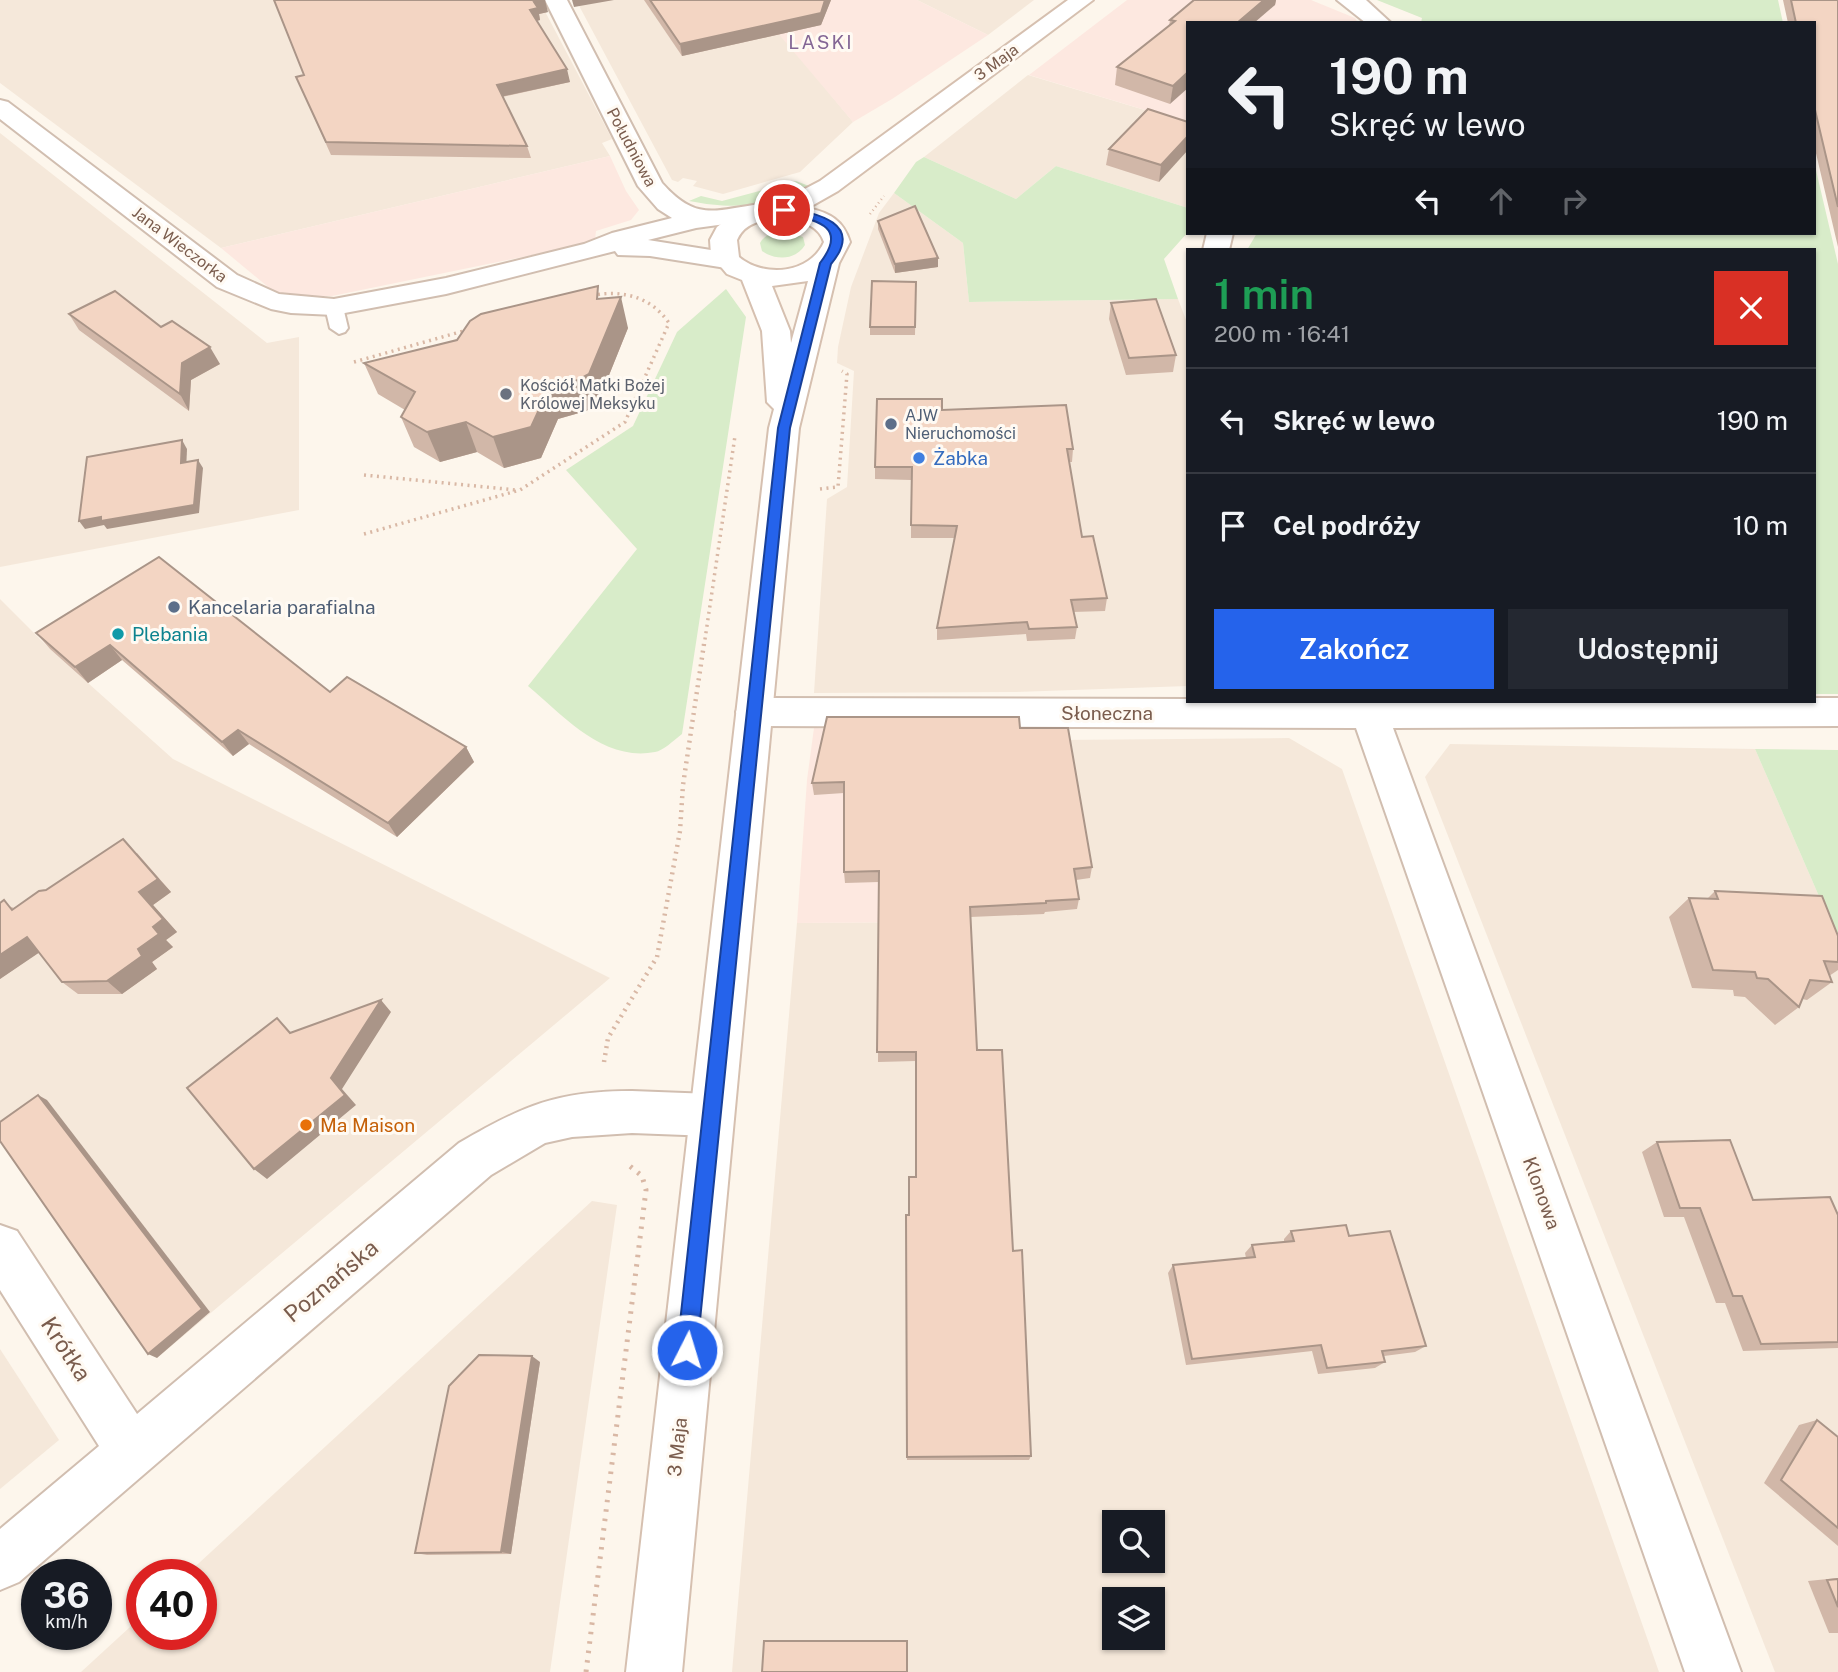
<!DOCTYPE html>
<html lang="pl">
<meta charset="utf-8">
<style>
:root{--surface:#171b24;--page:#242831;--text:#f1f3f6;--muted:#9ea1a6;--line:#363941;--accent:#2563eb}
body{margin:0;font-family:"Public Sans",sans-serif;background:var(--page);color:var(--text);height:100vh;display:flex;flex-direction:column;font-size:26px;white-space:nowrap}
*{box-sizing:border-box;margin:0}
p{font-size:23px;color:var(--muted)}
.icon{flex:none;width:38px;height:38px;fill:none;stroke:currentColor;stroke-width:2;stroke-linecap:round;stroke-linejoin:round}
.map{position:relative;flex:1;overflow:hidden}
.panel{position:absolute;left:1186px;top:248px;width:630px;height:455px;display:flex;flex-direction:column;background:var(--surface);border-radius:0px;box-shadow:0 2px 5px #0004}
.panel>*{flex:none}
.guide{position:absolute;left:1186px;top:21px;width:630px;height:214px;border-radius:0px;box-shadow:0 2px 5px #0004;background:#171b24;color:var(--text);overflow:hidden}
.fabs{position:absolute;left:1102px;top:1510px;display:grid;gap:14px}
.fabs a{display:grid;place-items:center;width:63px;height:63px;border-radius:0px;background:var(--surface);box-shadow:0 2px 5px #0004;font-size:35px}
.speed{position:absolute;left:21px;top:1559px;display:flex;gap:14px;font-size:35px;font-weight:700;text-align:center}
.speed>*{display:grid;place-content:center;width:91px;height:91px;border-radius:50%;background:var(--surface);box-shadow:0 2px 5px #0004;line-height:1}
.speed small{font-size:18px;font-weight:400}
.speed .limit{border:10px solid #d22;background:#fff;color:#111}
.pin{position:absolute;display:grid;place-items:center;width:60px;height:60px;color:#fff;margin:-30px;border:4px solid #fff;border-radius:50%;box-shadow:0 2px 7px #0007}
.me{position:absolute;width:77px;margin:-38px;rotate:5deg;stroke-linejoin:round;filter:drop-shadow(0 0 5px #0008)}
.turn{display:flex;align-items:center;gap:24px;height:147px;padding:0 28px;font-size:32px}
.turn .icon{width:91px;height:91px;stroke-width:2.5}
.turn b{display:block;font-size:49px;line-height:60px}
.lanes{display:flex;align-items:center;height:66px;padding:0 28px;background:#0003;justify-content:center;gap:35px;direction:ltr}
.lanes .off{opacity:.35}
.round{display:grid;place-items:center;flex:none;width:74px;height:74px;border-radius:0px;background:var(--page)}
.head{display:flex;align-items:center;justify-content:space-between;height:119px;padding:0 28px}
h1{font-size:42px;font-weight:600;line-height:52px;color:#1e9e55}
.cta{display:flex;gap:14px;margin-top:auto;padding:14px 28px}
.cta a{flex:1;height:80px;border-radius:0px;background:var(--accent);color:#fff;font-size:28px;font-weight:600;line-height:80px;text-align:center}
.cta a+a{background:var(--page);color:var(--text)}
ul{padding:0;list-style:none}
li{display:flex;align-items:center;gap:21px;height:105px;padding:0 28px;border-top:2px solid var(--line)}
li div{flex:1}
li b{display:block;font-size:26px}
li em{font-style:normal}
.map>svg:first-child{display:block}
.residential{fill:#f5e8da;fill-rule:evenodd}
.commercial{fill:#fde8e0}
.green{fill:#d8ecc9}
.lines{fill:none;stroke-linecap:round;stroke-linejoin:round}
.lane-casing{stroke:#d1beb0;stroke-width:4}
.street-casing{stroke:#d1beb0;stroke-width:4}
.secondary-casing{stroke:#d6c0b0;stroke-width:4}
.path-far3{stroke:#d9b8a5;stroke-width:2.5;stroke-dasharray:1 3.5;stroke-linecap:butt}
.path-far2{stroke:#d9b8a5;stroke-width:3.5;stroke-dasharray:2 4.5;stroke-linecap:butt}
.path-far1{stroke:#d9b8a5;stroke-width:4.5;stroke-dasharray:2 5;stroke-linecap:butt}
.path{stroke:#d9b8a5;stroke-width:5;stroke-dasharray:2.5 7;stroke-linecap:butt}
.lane{fill:#fff;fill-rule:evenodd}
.street{fill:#fff;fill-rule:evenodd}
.secondary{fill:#fff;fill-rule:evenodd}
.wall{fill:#d1b7a8}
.shaded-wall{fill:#aa9588}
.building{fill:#f3d5c3;stroke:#aa9588;stroke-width:2}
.route{fill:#2563eb;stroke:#184099;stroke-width:2}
.worship-dot{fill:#6b7280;stroke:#fffaf3;stroke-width:2.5}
.service-dot{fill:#5c6f8a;stroke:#fffaf3;stroke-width:2.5}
.shop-dot{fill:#3f7fe0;stroke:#fffaf3;stroke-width:2.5}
.culture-dot{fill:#0f9aa8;stroke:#fffaf3;stroke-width:2.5}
.food-dot{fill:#e8710a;stroke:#fffaf3;stroke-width:2.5}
.labels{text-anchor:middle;stroke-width:6;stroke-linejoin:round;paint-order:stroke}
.far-street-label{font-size:16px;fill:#7a5c4d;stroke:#fffaf3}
.far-worship-label{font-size:16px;fill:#5b616d;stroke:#fffaf3;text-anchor:start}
.far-service-label{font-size:16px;fill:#4e5e75;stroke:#fffaf3;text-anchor:start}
.far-quarter-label{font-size:19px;letter-spacing:2px;fill:#846695;stroke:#fffaf3}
.shop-label{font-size:19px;fill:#366cbe;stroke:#fffaf3;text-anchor:start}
.service-label{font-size:19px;fill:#4e5e75;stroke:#fffaf3;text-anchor:start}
.culture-label{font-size:19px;fill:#0d838f;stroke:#fffaf3;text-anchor:start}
.street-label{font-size:19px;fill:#7a5c4d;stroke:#fffaf3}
.food-label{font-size:19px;fill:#c56008;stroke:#fffaf3;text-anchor:start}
.near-street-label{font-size:23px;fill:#7a5c4d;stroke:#fffaf3}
</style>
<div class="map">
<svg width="1838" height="1672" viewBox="0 0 1838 1672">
<rect width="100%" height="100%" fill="#fdf6ec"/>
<g class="residential">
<path d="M0 0H539L612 139 602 143 610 156 221 248 0 83Z"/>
<path d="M576 0H752L853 122 800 172 723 194 693 186 697 181 683 178 678 182 672 180Z"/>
<path d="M917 0H1034L988 35Z"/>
<path d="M1028 75 1188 123V208L1056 166 1016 199 924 157Z"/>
<path d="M0 133 267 343 299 337V510L0 567Z"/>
<path d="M894 193 963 243 969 302 1178 299 1188 325V686L1015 692 814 693 827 499 847 487 854 371 837 363 838 347 851 287 879 213Z"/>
<path d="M0 599 50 649 173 759 610 978 157 1358 0 1133Z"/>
<path d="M1289 738 1342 769 1659 1672H732L797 923 928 922 1058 740ZM1115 1522H1153V1561H1115ZM1115 1600H1153V1638H1115Z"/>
<path d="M1450 744 1755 749 1838 940V1672H1775L1425 777Z"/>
<path d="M592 1201 617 1205 550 1672H81L142 1616V1634H201V1575H186Z"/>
<path d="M0 1349 59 1440 0 1489Z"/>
</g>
<g class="commercial">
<path d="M764 0H917L988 35 892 99 853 122 776 31Z"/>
<path d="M1127 0H1311L1355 18 1358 23H1188V123L1029 75Z"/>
<path d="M610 156 626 191 639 210 631 220 596 231 595 240 581 245 332 296H289L273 291 221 248Z"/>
<path d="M814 728 828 729 928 922 797 923 807 780Z"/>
</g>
<g class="green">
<path d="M1377 0H1778L1783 23H1421L1422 18Z"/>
<path d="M924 157 1016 199 1056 166 1188 208V232L1164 259 1178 299 969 302 963 243 894 193 916 162Z"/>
<path d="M1815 166 1838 264V694H1815V250H1247L1257 233H1815Z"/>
<path d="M796 181 809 186C765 207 736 210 689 201L701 196 722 201Z"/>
<path d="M785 231 803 237 805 245C796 260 776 261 762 251L760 243C766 233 774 232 785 231Z"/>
<path d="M726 289 746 317 682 734C674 740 663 751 655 752 603 762 564 716 528 686L637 549 566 470 633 426 677 332Z"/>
<path d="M1755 749 1838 750V940Z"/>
</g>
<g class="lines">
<g class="lane-casing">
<path id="lane" d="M334 302 343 307 348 328 345 332 339 334 330 328 325 307Z"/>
</g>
<g class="street-casing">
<g id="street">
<path d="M545 0H567L662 183C697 222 714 210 761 204L770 206 774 212 770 218 696 228 648 240 736 254 739 260 736 266 726 268 650 256 618 255 615 251 446 294 334 315 291 313 271 309 217 287 0 119V100L8 102 237 275 279 294 334 299 446 278 584 244 612 233 672 218 658 209 638 186Z"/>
<path d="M1337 0H1366L1391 23H1366Z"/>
<path d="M1207 233H1233L1229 250H1203Z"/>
<path d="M754 698 1188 699V702H1815V698H1838V726L1393 728 1741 1672H1685L1356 728 754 726 741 722 736 712 741 702Z"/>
<path d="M632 1091 711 1094 727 1100 733 1115 727 1130 711 1136 632 1133 572 1137 545 1143 491 1175 19 1582 0 1590V1529L99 1446 0 1290V1225L17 1231 137 1414 459 1143C522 1106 557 1091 632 1091Z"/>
</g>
</g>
<g class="secondary-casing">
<path id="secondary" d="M1068 0H1093L838 191 808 208C830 213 843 220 850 242L839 263 799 428 682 1672H626L769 428 774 409 767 402 762 331 742 280 727 274 711 255 710 240 717 227 738 211 778 203 820 181ZM784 218C801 222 818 224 824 242 810 274 764 278 739 257L737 240C745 221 766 219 784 218ZM808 281 791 343 790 331 772 286Z"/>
</g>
<path class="path-far3" d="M870 214 884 196"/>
<g class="path-far2">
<path d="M354 362 467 330"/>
<path d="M364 475 516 490"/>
<path d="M820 489 838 487 847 374 842 371"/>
<path d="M364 534 520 490 625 422 669 323C651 297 624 290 594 295"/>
<path d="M704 646 735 436"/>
</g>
<path class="path-far1" d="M604 1062 608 1038 657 957 680 831 683 785 704 644"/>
<path class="path" d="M586 1672 646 1190 642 1176 626 1163"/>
<use href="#lane" class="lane"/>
<use href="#street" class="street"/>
<use href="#secondary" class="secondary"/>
</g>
<g class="wall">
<path d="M274 0 548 12 539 14 540 20 537 21 570 82 502 97 527 146 531 158 331 155 296 77 304 75Z"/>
<path d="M644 0H831L821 25 682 56Z"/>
<path d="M1194 0H1276L1275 5 1188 23 1170 104 1115 85 1117 67 1169 26 1170 20Z"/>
<path d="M1783 0H1838V247L1815 149V23H1788Z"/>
<path d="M1188 122 1159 182 1106 165 1109 149Z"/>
<path d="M878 221 938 258V267L895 273 878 229Z"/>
<path d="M916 282 915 335H870V327Z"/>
<path d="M601 299 628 328 597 405 586 411 558 419 541 458 504 468 477 452 440 462 414 447 401 417 405 410 378 394 364 363 457 340Z"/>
<path d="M1111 303 1176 355 1173 372 1126 375 1109 319Z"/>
<path d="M69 314 161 327 220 364 191 380 189 411 79 330Z"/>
<path d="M942 410 1073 449 1072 462H1069L1082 537 1107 598 1105 611 1073 612 1077 627 1075 639 1027 641 1026 634 937 640V628L955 538H911V480L875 479V467Z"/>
<path d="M159 557 330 692 466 747 474 762 397 837 249 744 233 756 122 660 88 683 50 649 36 633Z"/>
<path d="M1020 728 1092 867 1090 878 1076 880 1079 899 1077 909 1045 912 1044 914 970 917 977 1050 1013 1251 1031 1456 1029 1460H907L906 1215H909L916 1177V1061L878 1062 879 882 845 883 844 872V793L814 795 812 783Z"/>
<path d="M137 853 171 892 153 905 177 932 166 940 173 947 152 962 157 969 122 994H78L62 982 39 952 0 979V903L14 908 46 890Z"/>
<path d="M1715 891 1838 936V970L1829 976 1832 982 1807 1000 1802 999 1799 1007 1775 1025 1745 997 1734 996 1733 990 1692 988 1669 917 1689 898H1708Z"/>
<path d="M1657 1142 1753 1200 1838 1215V1348L1743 1351 1725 1303H1716L1684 1217H1664L1642 1152Z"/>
<path d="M1291 1231 1349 1236 1426 1346 1415 1352 1384 1356 1385 1362 1375 1368 1318 1374 1312 1351 1186 1365 1168 1273 1173 1265 1246 1258 1245 1253 1252 1245 1284 1242V1239Z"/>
<path d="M540 1362 511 1554 427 1555 415 1553Z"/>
<path d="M1817 1420 1838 1437V1546L1764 1483 1799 1425Z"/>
<path d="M1838 1578V1633H1829L1808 1581Z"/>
</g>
<g class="shaded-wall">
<path d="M545 0 548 12 539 14 540 20 532 22 530 10 534 2Z"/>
<path d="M572 0H614L574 7Z"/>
<path d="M825 0H831L821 25 682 56 680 44Z"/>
<path d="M1264 0H1276L1275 5 1254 23H1237Z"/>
<path d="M567 69 570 82 500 97 497 85Z"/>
<path d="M1188 72V88L1170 104 1173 86Z"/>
<path d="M1188 136V150L1159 182 1161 165Z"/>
<path d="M938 258V267L895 273V264Z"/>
<path d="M621 297 628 328 597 405 586 411 558 419 541 458 504 468 493 437 549 388Z"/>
<path d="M210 347 220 364 191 380 189 411 180 394 182 363Z"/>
<path d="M466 422 477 452 440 462 427 432Z"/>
<path d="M182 440 187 449 186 472 181 463Z"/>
<path d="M198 460 203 468 199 513 107 529 104 525 85 529 79 521Z"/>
<path d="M110 645 122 660 88 683 75 667Z"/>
<path d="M238 730 249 744 233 756 222 742Z"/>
<path d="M466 747 474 762 397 837 388 823Z"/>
<path d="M123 839 171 892 153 905 177 932 166 940 173 947 152 962 157 969 122 994 107 981 138 949 153 927 139 892Z"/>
<path d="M27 937 43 950 0 979V955Z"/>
<path d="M381 1000 391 1012 342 1089 356 1105 267 1179 254 1169 331 1078Z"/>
<path d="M38 1095 47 1100 210 1312 157 1358 148 1354Z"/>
<path d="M532 1356 540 1362 511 1554 501 1552Z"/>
</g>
<g class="building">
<path d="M274 0H545L534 2 538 8 530 10 567 69 497 85 527 146 326 142 296 77 304 75Z"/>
<path d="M650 0H825L821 13 680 44Z"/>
<path d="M1194 0H1264L1237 23H1188V72L1173 86 1117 67 1175 21 1170 20Z"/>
<path d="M1791 0H1838V207L1815 110V23H1796Z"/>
<path d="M1148 109 1188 122V136L1161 165 1109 149Z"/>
<path d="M915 206 938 258 895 264 878 221Z"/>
<path d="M872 281 916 282 915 327H870Z"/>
<path d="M598 286 597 299 621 297 589 374 578 380 549 388 531 427 493 437 466 422 427 432 401 417 415 392 364 363 457 340 470 321 481 314Z"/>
<path d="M115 291 161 327 172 321 210 347 182 363 180 394 69 314Z"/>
<path d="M1156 299 1176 355 1129 358 1111 303Z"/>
<path d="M877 399H942V410L1066 405 1073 449H1067L1082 537 1093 536 1107 598 1071 600 1077 627 1029 629 1027 622 937 628 957 526 911 525 912 467H875Z"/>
<path d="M182 440 181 463 198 460 194 505 101 521V517L79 521 87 457Z"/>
<path d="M159 557 330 692 347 677 466 747 388 823 238 730 222 742 110 645 75 667 36 633Z"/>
<path d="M827 717H1019L1020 728H1068L1092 867 1074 869 1079 899 1046 901V903L970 907 977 1050H1002L1013 1251 1022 1250 1031 1456 907 1457 906 1215H909V1177H916V1052H877L879 871 844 872V782L812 783Z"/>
<path d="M123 839 158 879 139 892 163 919 153 927 159 934 138 949 142 956 107 981 62 982 27 937 0 955V903L4 900 12 910 39 891 46 890Z"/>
<path d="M1715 891 1822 896 1838 936V962L1824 961 1832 982 1810 980 1799 1007 1768 979 1757 978 1755 972 1713 970 1689 898 1718 899Z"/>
<path d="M381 1000 331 1078 345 1095 254 1169 187 1088 277 1018 290 1033Z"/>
<path d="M38 1095 202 1309 148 1354 0 1141V1122Z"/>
<path d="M1730 1140 1753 1200 1830 1197 1838 1215V1342L1761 1344 1742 1296H1733L1700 1208H1680L1657 1142Z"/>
<path d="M1346 1225 1349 1236 1390 1231 1426 1346 1382 1351 1385 1362 1327 1368 1321 1345 1192 1359 1173 1265 1255 1257 1252 1245 1294 1241 1291 1231Z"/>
<path d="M479 1355 532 1356 501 1552 415 1553 449 1386Z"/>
<path d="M1817 1420 1838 1437V1528L1781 1480Z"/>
<path d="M1838 1579V1607L1827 1580Z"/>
<path d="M764 1641H907V1672H762Z"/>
</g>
<path class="route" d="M784 207C814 213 866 222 831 264L790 428 697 1350 694 1357 687 1360 680 1357 677 1350 778 428 820 263C851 223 811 220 780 212L778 210Z"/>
<circle class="worship-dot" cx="506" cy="394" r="7"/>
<g class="service-dot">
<circle cx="891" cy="424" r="7"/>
<circle cx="174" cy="607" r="7"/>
</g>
<circle class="shop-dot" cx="919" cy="458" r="7"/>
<circle class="culture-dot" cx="118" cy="634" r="7"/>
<circle class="food-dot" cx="306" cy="1125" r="7"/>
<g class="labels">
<g class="far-street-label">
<text transform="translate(996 62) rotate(-36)" y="6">3 Maja</text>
<text transform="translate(632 147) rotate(62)" y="6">Południowa</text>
<text transform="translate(180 244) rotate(37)" y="6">Jana Wieczorka</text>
</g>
<g class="far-worship-label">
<text x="520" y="391">Kościół Matki Bożej<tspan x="520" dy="18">Królowej Meksyku</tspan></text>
</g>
<g class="far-service-label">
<text x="905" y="421">AJW<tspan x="905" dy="18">Nieruchomości</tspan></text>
</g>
<g class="far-quarter-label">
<text x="821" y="49">LASKI</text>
</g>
<g class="shop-label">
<text x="933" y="465">Żabka</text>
</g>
<g class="service-label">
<text x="188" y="614">Kancelaria parafialna</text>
</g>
<g class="culture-label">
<text x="132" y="641">Plebania</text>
</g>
<g class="street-label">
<text x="1107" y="720">Słoneczna</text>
<text transform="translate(1542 1193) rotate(70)" y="7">Klonowa</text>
<text transform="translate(677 1447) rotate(-84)" y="7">3 Maja</text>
</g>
<g class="food-label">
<text x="320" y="1132">Ma Maison</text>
</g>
<g class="near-street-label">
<text transform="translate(331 1281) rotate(-40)" y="8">Poznańska</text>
<text transform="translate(66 1349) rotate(57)" y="8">Krótka</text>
</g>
</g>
</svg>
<div class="fabs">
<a><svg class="icon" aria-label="search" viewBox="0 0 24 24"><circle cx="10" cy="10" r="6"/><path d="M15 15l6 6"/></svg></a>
<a><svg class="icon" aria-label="layers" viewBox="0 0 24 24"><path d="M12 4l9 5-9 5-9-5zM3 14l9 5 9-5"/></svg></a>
</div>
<div class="speed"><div>36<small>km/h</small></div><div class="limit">40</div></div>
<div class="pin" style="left:784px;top:210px;background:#d93025"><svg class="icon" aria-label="arrive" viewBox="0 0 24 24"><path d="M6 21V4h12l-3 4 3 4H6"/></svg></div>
<svg class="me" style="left:687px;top:1350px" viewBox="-20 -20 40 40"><circle r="17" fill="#2563eb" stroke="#fff" stroke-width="3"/><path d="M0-11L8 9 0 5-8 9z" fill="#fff"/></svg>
<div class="guide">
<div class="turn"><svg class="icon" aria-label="left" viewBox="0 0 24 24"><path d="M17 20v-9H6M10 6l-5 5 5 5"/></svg><div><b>190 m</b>Skręć w lewo</div></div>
<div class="lanes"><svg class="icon" aria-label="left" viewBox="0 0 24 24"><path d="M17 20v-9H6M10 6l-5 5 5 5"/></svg><svg class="icon off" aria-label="ahead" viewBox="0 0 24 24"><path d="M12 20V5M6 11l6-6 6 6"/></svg><svg class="icon off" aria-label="right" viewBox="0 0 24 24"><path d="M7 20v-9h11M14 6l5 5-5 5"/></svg></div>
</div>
<section class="panel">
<div class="head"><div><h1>1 min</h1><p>200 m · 16:41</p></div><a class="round" style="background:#d93025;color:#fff"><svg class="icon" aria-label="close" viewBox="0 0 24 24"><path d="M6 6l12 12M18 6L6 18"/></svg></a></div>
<ul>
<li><svg class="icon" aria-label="left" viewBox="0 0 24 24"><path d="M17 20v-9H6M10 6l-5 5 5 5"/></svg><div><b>Skręć w lewo</b></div><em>190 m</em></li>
<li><svg class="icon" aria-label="arrive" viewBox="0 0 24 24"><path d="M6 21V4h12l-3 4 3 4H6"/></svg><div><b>Cel podróży</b></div><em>10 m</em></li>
</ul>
<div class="cta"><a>Zakończ</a><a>Udostępnij</a></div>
</section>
</div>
